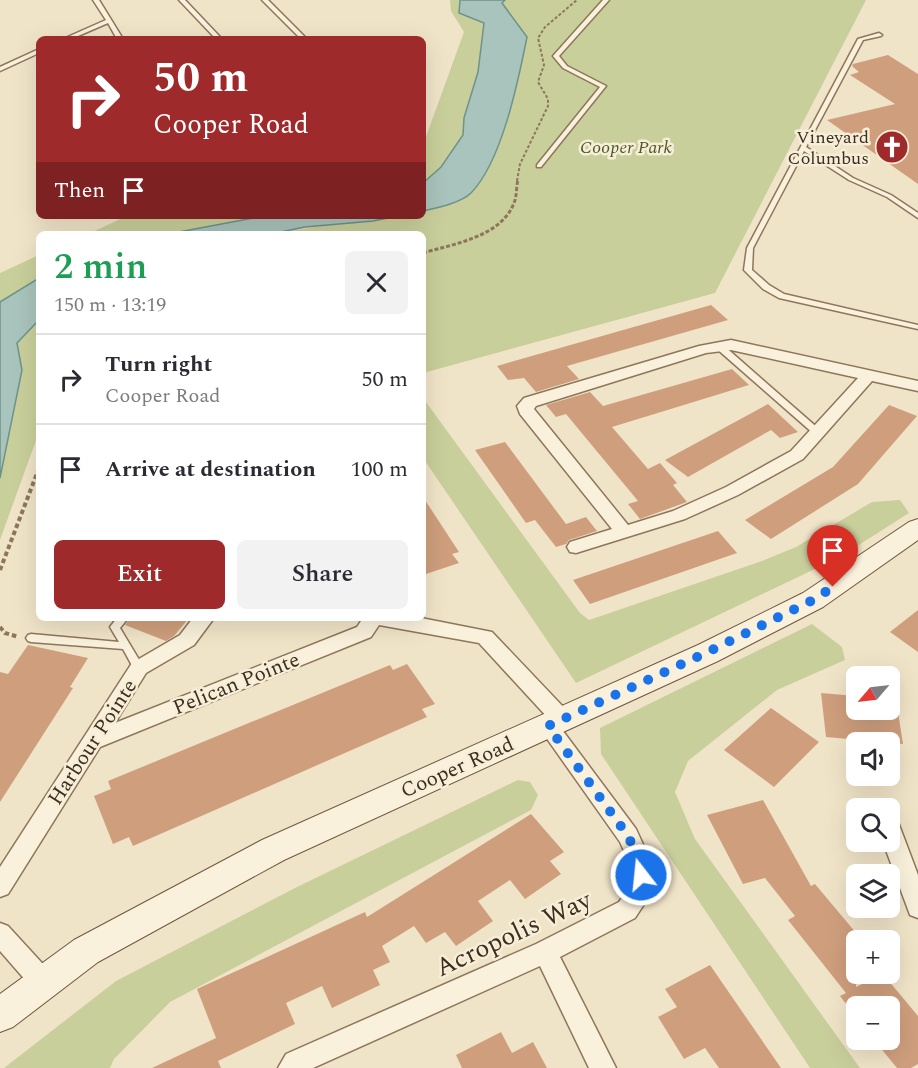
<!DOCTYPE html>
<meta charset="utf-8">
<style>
:root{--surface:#fff;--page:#f2f2f3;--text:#2b2b33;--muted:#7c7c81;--line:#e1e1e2;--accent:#9e2a2b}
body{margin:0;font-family:Spectral,serif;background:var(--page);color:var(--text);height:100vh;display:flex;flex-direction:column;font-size:22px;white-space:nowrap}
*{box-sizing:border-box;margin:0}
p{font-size:20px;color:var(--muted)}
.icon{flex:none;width:33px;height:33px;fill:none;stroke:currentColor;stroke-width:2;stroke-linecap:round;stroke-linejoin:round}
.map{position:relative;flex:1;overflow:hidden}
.side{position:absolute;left:36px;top:231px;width:390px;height:390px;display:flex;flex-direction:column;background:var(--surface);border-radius:9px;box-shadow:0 6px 24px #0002}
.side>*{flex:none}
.hud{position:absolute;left:36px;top:36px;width:390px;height:183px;border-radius:9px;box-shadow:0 6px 24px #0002;background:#9e2a2b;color:#fff;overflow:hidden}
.needle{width:39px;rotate:242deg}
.tools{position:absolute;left:846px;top:666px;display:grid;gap:12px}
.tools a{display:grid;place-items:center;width:54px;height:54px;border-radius:9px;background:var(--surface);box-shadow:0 6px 24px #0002;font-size:30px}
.pin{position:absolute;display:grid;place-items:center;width:51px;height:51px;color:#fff;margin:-62px -26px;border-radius:50% 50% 50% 0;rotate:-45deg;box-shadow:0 0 6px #0007}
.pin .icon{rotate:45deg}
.me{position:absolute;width:66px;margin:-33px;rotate:344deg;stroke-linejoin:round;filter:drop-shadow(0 0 4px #0008)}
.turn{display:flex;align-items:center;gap:21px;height:126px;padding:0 18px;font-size:27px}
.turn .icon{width:78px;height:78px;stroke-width:2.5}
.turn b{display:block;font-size:42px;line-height:51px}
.then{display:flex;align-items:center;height:57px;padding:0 18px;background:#0003;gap:12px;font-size:22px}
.round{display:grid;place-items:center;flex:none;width:63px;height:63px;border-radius:9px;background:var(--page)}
.head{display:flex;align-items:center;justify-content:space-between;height:102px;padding:0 18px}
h1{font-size:36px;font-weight:600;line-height:45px;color:#1e9e55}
.action{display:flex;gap:12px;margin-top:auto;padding:12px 18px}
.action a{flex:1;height:69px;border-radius:9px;background:var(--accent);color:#fff;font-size:24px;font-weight:600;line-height:69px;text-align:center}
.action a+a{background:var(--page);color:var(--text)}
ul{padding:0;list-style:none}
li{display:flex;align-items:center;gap:18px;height:90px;padding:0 18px;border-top:2px solid var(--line)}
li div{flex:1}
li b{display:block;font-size:22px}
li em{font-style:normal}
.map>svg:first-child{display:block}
.green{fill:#c9cf9b}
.water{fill:#a9c4bc;stroke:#6f938a;stroke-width:1.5}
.building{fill:#cf9f7d}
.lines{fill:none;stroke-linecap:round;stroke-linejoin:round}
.lane-casing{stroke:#8d765c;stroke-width:3}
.street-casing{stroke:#8d765c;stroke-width:3}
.secondary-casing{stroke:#6f573f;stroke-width:2}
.path-far2{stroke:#8d765c;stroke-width:2;stroke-dasharray:3 2;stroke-linecap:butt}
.path-far1{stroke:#8d765c;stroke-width:3;stroke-dasharray:4 2;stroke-linecap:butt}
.path{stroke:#8d765c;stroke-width:4;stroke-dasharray:4.5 3;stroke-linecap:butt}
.lane{fill:#faf1dc;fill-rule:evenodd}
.street{fill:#faf1dc;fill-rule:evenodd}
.secondary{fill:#faf1dc;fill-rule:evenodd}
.route{stroke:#1a73e8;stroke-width:10;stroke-dasharray:0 18}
.labels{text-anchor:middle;stroke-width:5;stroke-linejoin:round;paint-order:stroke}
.far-poi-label{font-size:18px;fill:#3d2e20;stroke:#f7eed8;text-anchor:end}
.far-park-label{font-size:18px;font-style:italic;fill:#4d5a26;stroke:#f7eed8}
.street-label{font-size:21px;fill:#3d2e20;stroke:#f7eed8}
.near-street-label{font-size:26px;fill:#3d2e20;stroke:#f7eed8}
</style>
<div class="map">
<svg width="918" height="1068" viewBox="0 0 918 1068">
<rect width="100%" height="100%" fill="#f0e4c8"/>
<g class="green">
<path d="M450 0H460L459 13 484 23 478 72 464 118 463 135 441 167 423 183V145L464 32 451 11Z"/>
<path d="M500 0H866L715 293 423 373V234H271L328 225 361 216H423V199L457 190Z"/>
<path d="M127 216H263L168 234H88Z"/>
<path d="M39 255V278L0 302V273Z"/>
<path d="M39 320V432L0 540V478L22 370 17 343Z"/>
<path d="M423 398 580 613 589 620 762 561 796 547 872 502 900 500 909 513 840 557 576 683 423 458Z"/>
<path d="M812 624 842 647 845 660 777 690 688 761 675 792 695 839 860 1068H810L601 754 600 728Z"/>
<path d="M518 780 530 782 538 795 531 810 170 1002 114 1059 110 1068H4L116 981 297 887Z"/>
</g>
<g class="water">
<path d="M460 0H505L502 3 527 37C518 82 502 161 471 193 461 203 436 208 423 211V183L441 167 463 135 464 118 478 72 484 23 459 13Z"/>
<path d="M264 216H398L373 221 305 227 271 234H168Z"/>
<path d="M39 278V320L17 343 22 370 0 478V302Z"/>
</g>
<g class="building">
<path d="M888 55 918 74V184L827 120 895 104 850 75 859 72 852 66 853 64Z"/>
<path d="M711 305 728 320 567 366 579 379 536 392 524 378 508 380 497 366Z"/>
<path d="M732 369 749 385 612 427 648 469 660 463 677 483 673 485 687 502 640 519 628 504 638 501 566 414 556 417 546 405 590 392 603 406Z"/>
<path d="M768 404 798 432 780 438 771 430 688 477 665 460Z"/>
<path d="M889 405 917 416 858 484 771 539 745 520 833 467Z"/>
<path d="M505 442 566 524 586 517 597 531 569 540 566 544 556 547 535 520 526 523 475 450Z"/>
<path d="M423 497 459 552 452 554 459 563 423 575Z"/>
<path d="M718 531 737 553 590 604 573 580Z"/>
<path d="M918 610V652L890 632Z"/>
<path d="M130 618H189L174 636 166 641 125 625Z"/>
<path d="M28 645 88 658 70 687 73 688 0 802V672L8 674Z"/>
<path d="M407 664 435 704 422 709 427 717 133 846 129 837 113 844 94 796 111 789 108 781 390 665 393 670Z"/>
<path d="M821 693 856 696V710H890V699H896L903 744 826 737Z"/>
<path d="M771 708 819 742 774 787 724 750Z"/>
<path d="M763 800 811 886 815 884 862 940H856V987L883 974 918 1016V1064L911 1068H897L874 1040H890V1006H856V1017L840 996 846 993 788 920 795 916 765 878 743 884 707 815Z"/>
<path d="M531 814 564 852 550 861 561 874 525 899 510 880 478 901 493 921 456 946 445 932 426 943 414 926 382 946 390 962 373 970 380 985 332 1008 322 986 286 1003 295 1024 218 1061 221 1068H152L216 1038 197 989 365 912 367 917Z"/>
<path d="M710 965 781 1068H719L705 1048 684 1059 658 1017 677 1007 665 989Z"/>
<path d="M501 1032 512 1053 533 1042 547 1068H462L456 1055Z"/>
</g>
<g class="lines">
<g class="lane-casing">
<g id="lane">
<path d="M93 0H99L123 39H117L108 23 71 39H63L106 20Z"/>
<path d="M179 0H185L222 39H216Z"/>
<path d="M262 0H268L305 37V39H301Z"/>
<path d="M603 0H609L559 56 567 66 606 86 541 167H537V165L600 87 563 68 553 56Z"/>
<path d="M879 33 882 35 881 36 863 40 806 147 853 178 891 195 918 213V218L887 197 849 180 804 151 753 248 752 270 769 285 784 294 918 325V329L779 298 763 289 744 270 747 248 858 39Z"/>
<path d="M39 49V53L0 71V67Z"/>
<path d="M717 345H723L820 430 821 432 820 434H814L717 349Z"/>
<path d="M117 618H128L120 628 144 668 143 671 139 672 135 671 123 649 31 642 28 641 26 638 28 635 31 634 119 642 110 627Z"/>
</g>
</g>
<g class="street-casing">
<g id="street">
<path d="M731 340 918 381V391L872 381 803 459 738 495 685 519 576 553 570 552 567 547 570 542 612 529 520 414 517 406 524 398 699 346ZM731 350 858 378 791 451 726 487 673 511 628 525 534 409 536 406 706 353Z"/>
<path d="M193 618H214L194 645 146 673 115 723 357 627 363 618H421L492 632 569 713 572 719 569 725 560 727 636 829 651 862 654 889 635 918 560 957 616 1068H589L540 966 313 1068H278L286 1054 536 944 619 902 630 887 629 862 620 842 538 726 541 720 548 718 479 643 379 625 371 637 100 747 8 894 0 897V867L132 663 180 635Z"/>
<path d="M890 819 898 822 918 875V918L910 915 883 842H890Z"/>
<path d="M0 923 8 926 52 974 55 982 52 990 43 994 34 990 0 951Z"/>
</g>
</g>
<g class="secondary-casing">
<path id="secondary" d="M918 519V540L823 607 718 661 284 860 98 962 13 1027 0 1032V994L74 940 262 840 698 645 803 593 909 522Z"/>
</g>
<path class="path-far2" d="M517 181 520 164 548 106V99L538 82 544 65 538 38 545 27 577 0"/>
<path class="path-far1" d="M423 253C453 244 501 237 514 203 517 196 516 187 518 180"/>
<g class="path">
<path d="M0 570 39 468"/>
<path d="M0 627 5 633 19 637"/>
</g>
<use href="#lane" class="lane"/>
<use href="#street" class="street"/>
<use href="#secondary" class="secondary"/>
</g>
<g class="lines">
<path class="route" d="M641 875 640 862 628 836 548 726 708 652 813 600 833 587"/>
</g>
<defs>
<g id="church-disc" transform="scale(1.725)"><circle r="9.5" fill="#9e2a2b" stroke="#f7eed8"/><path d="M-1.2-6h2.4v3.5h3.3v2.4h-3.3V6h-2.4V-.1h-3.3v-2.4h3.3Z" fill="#fff"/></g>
</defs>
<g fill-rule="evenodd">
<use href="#church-disc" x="892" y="147"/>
</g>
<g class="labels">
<g class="far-poi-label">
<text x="869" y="143">Vineyard<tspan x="869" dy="21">Columbus</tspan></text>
</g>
<g class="far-park-label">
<text x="626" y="153">Cooper Park</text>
</g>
<g class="street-label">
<text transform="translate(236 683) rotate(-22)" y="7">Pelican Pointe</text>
<text transform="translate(92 742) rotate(-57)" y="7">Harbour Pointe</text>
<text transform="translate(457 767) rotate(-24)" y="7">Cooper Road</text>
</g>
<g class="near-street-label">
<text transform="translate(513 933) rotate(-25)" y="9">Acropolis Way</text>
</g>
</g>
</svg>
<div class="tools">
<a><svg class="needle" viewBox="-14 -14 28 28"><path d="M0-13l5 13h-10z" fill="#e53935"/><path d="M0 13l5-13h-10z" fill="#7c7c81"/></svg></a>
<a><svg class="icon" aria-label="sound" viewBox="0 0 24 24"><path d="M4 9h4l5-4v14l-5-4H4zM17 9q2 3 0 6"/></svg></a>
<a><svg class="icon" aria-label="search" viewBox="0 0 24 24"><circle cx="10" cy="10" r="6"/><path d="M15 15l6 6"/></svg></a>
<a><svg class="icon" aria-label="layers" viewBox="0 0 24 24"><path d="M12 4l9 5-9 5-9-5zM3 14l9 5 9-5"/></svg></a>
<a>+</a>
<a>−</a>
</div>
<div class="pin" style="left:833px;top:587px;background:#d93025"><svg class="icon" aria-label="arrive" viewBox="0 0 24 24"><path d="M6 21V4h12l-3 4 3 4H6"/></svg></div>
<svg class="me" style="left:641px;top:875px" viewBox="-20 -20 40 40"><circle r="17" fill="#1a73e8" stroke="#fff" stroke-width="3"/><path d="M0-11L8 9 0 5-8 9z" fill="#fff"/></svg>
<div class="hud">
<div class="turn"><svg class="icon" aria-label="right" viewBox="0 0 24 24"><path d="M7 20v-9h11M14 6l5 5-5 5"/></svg><div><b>50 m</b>Cooper Road</div></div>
<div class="then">Then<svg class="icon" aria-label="arrive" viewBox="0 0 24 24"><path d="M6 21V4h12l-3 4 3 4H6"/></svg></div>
</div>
<section class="side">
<div class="head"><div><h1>2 min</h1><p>150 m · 13:19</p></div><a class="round"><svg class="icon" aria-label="close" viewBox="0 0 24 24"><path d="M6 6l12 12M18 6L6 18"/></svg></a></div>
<ul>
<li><svg class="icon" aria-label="right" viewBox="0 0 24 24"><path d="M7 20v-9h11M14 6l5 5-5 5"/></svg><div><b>Turn right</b><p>Cooper Road</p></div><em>50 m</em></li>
<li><svg class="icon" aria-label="arrive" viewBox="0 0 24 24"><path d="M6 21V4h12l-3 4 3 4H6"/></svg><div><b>Arrive at destination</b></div><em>100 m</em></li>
</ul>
<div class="action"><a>Exit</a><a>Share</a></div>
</section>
</div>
